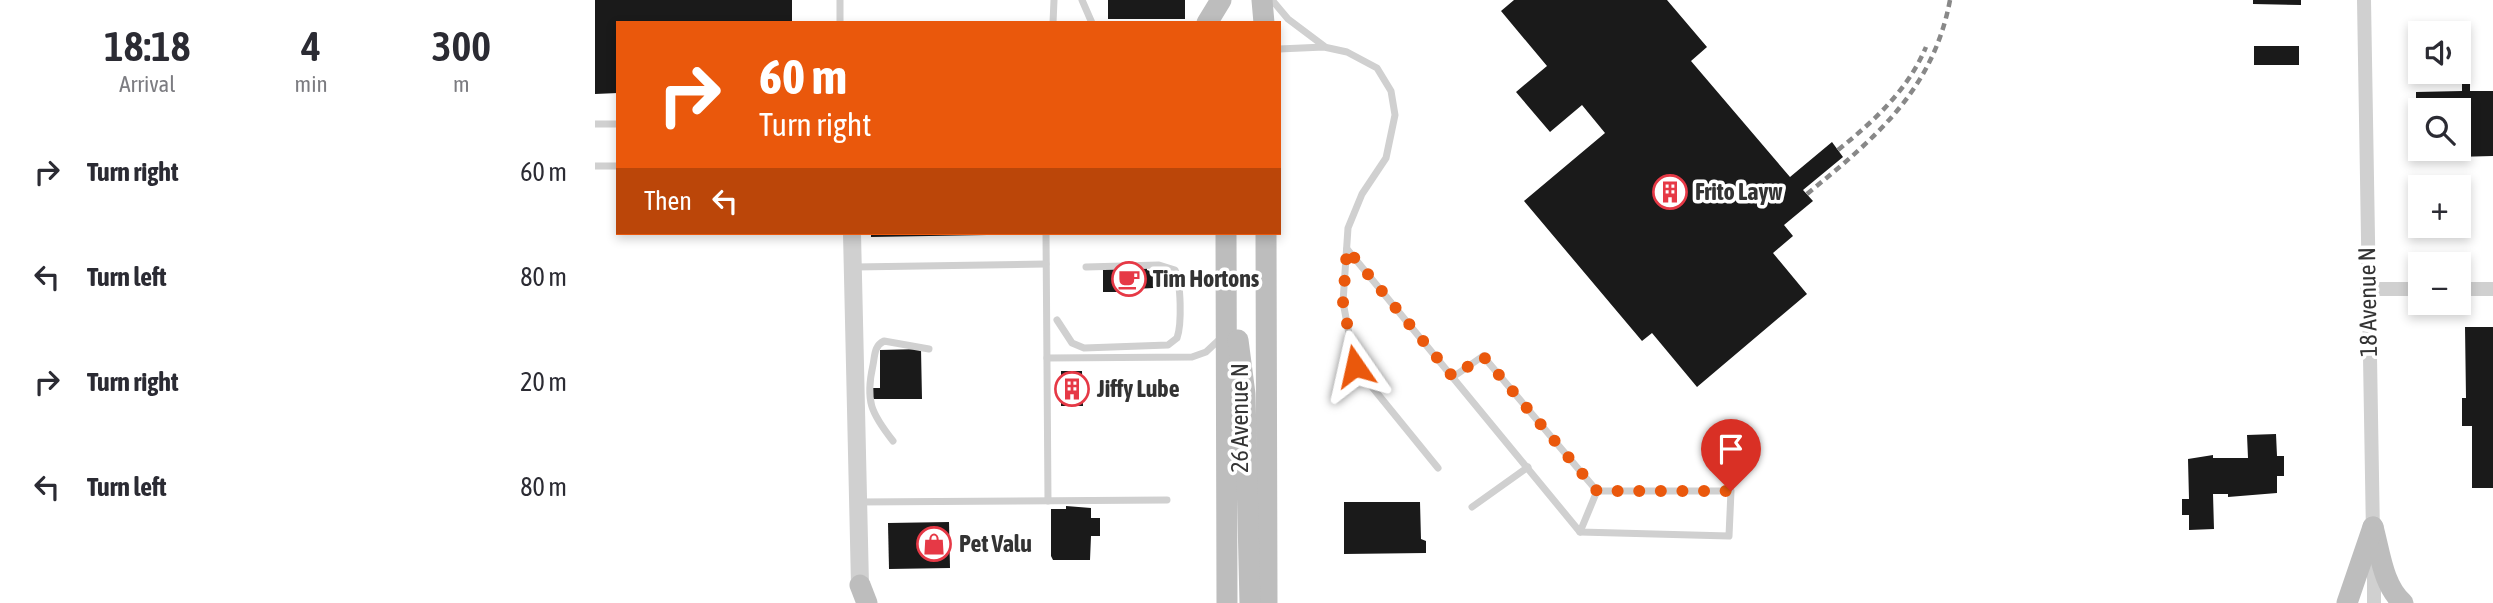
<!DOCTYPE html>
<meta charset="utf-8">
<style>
:root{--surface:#fff;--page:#f7f7f7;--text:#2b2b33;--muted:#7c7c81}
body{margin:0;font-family:"Asap Condensed",sans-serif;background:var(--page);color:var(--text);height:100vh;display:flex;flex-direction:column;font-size:26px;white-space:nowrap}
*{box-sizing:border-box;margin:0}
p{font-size:23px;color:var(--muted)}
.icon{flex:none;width:38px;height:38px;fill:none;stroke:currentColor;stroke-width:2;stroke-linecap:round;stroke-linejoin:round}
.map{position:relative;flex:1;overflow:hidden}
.sheet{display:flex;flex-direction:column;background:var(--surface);width:595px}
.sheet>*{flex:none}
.banner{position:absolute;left:21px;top:21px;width:665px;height:214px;border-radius:0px;box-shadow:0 4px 10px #0003;background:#ea580c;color:#fff;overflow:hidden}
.controls{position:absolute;left:1813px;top:21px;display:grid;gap:14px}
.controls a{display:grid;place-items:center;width:63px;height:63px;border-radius:0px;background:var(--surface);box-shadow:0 4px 10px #0003;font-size:35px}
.pin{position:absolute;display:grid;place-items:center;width:60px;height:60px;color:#fff;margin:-72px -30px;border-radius:50% 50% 50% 0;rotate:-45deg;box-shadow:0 0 7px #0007}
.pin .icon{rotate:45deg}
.me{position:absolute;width:77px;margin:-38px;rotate:349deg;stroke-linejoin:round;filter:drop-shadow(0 0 5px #0008)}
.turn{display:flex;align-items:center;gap:24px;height:147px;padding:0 28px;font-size:32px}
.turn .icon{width:91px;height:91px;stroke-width:2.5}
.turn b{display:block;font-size:49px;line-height:60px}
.then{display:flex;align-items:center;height:66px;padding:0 28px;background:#0003;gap:14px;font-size:26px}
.eta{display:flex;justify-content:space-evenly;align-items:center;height:119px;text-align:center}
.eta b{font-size:42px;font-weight:600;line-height:49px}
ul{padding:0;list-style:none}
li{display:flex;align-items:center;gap:21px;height:105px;padding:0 28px}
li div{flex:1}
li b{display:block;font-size:26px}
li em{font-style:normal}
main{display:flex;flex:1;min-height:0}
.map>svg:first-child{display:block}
.building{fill:#1a1a1a;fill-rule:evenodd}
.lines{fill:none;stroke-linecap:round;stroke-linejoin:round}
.service{stroke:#d0d0d0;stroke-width:7}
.minor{stroke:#d0d0d0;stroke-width:14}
.tertiary{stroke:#d0d0d0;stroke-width:18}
.secondary{stroke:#bdbdbd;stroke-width:21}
.rail{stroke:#888;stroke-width:4.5;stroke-dasharray:7 5;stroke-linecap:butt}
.route{stroke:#ea580c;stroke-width:12;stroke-dasharray:0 21.6}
.labels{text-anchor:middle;stroke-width:7;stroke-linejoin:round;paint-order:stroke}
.poi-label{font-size:24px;font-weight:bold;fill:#333;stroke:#fff;text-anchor:start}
.street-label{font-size:24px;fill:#333;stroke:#fff}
</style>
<main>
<section class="sheet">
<div class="eta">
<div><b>18:18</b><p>Arrival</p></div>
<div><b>4</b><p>min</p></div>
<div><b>300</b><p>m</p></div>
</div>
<ul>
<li><svg class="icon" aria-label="right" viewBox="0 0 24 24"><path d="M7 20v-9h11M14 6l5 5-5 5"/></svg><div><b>Turn right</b></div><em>60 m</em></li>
<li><svg class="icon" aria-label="left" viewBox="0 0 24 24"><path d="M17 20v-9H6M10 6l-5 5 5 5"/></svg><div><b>Turn left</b></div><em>80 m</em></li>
<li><svg class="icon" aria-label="right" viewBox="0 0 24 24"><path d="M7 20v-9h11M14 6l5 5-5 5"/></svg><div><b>Turn right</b></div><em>20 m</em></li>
<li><svg class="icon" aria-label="left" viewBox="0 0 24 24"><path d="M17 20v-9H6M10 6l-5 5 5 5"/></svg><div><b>Turn left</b></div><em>80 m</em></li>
</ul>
</section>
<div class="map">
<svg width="1898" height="603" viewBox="0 0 1898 603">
<rect width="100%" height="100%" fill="#fff"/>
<g class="building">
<path d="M0 0H197V23H23V93L0 94Z"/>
<rect x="513" y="0" width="77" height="19"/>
<path d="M919 0H1072L1112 47 1096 61 1195 177 1237 142 1248 157 1208 190 1218 201 1189 225 1198 236 1178 253 1212 294 1102 387 1057 333 1047 341 929 201 1010 133 987 105 955 132 921 92 952 66 906 11Z"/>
<path d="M1658 0H1706V5L1658 4Z"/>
<rect x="1659" y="46" width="45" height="19"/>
<path d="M1867 84H1875V91H1898V156L1860 157V161H1850V156H1821V92L1867 91ZM1825 110H1864V149H1825Z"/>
<path d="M276 233H392V235L276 237Z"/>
<path d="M508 267H552V270L560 273 561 286 558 288 540 289V292H508Z"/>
<path d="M1870 327H1898V488H1877V426H1867V398H1871Z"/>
<path d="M326 349 327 399H275L274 388H285V350Z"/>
<path d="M466 371H487L488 406H466Z"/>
<path d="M1681 434 1682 456H1689V476H1682V493L1633 497V494H1618L1619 529 1594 530V515H1587V499H1594L1593 459 1618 455V458H1653L1652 435Z"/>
<path d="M749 502H825L826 539 831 541V553L749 554Z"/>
<path d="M471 506 496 508V518H505V536H496L495 560H458L456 556V509H471Z"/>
<path d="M354 522 355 568 294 569 293 523Z"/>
</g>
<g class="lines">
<g class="service">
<path d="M245 0V23"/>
<path d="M487 0 497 23"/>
<path d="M677 0 693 19 729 46"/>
<path d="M458 23 459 0"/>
<path d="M684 49 729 47 752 52 782 68 796 91 800 115 791 158 767 194 753 228 748 302 760 366 843 468"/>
<path d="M0 124H23"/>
<path d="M0 166H23"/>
<path d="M451 233 453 501"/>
<path d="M752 249 985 532 1134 536 1136 491H1002L888 356 858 377"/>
<path d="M260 267 451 264"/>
<path d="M462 320 477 343 489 348 573 345 582 338C587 324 586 283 580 270L564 265 491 267"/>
<path d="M452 358 597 357 611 352 626 338"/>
<path d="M298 441C276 413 270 401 278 365 280 355 279 346 289 341L334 349"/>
<path d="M264 502 572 500"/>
<path d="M877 507 933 467"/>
<path d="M985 532 1002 491"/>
</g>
<g class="minor">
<path d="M1769 0 1778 535"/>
<path d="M1772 289H1825"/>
<path d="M1864 289H1898"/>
<path d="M1779 555V603"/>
</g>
<path class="tertiary" d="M257 233 265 585"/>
<g class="secondary">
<path d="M667 0 669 23"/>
<path d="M612 23 626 0"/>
<path d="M631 233 632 603"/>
<path d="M671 233 672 603"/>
<path d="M643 340 650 394 655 603"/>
<path d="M1778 527C1785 552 1788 586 1808 603"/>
<path d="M265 585 272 603"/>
<path d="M1752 603 1778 527"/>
</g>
<g class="rail">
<path d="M1243 150C1279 121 1313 90 1331 47"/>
<path d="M1212 194C1279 139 1338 91 1355 0"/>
</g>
</g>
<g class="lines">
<path class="route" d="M760 366 748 302 752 249 858 377 888 356 1002 491H1136"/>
</g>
<defs>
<g id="building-ring" transform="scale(1.75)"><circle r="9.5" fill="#fff" stroke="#e63946" stroke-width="1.5"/><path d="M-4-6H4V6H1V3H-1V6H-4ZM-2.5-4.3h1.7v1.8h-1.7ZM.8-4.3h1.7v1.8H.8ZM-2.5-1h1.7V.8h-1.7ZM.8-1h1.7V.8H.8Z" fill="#e63946"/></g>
<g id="cafe-ring" transform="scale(1.75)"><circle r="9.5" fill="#fff" stroke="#e63946" stroke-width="1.5"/><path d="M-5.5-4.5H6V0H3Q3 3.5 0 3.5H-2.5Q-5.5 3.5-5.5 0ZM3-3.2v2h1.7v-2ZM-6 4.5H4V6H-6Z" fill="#e63946"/></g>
<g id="shop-ring" transform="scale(1.75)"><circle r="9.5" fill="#fff" stroke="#e63946" stroke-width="1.5"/><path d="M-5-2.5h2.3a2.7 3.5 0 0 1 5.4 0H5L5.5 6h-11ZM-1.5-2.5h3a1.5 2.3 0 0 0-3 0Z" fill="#e63946"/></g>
</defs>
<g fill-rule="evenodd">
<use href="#building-ring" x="1075" y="192"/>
<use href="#cafe-ring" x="534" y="279"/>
<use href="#building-ring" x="477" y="389"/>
<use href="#shop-ring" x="339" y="544"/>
</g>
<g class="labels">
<g class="poi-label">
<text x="1100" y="200">Frito Layw</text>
<text x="558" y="287">Tim Hortons</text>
<text x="502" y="397">Jiffy Lube</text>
<text x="364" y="552">Pet Valu</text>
</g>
<g class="street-label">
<text transform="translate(1773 302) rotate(-91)" y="8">18 Avenue N</text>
<text transform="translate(645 418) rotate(-90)" y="8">26 Avenue N</text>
</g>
</g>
</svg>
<div class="controls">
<a><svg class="icon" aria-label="sound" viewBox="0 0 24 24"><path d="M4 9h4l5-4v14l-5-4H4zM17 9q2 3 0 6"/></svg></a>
<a><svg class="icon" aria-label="search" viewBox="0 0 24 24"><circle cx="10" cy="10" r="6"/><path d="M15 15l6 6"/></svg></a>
<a>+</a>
<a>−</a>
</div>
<div class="pin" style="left:1136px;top:491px;background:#d93025"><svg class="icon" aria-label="arrive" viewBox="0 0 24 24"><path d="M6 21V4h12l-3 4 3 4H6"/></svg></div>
<svg class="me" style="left:760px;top:366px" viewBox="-20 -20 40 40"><path d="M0-17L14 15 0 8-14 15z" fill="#ea580c" stroke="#fff" stroke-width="4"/></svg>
<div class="banner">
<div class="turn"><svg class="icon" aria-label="right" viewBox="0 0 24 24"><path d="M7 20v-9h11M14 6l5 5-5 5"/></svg><div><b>60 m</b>Turn right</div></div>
<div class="then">Then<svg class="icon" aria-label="left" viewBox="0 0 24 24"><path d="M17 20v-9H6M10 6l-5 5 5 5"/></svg></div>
</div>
</div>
</main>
